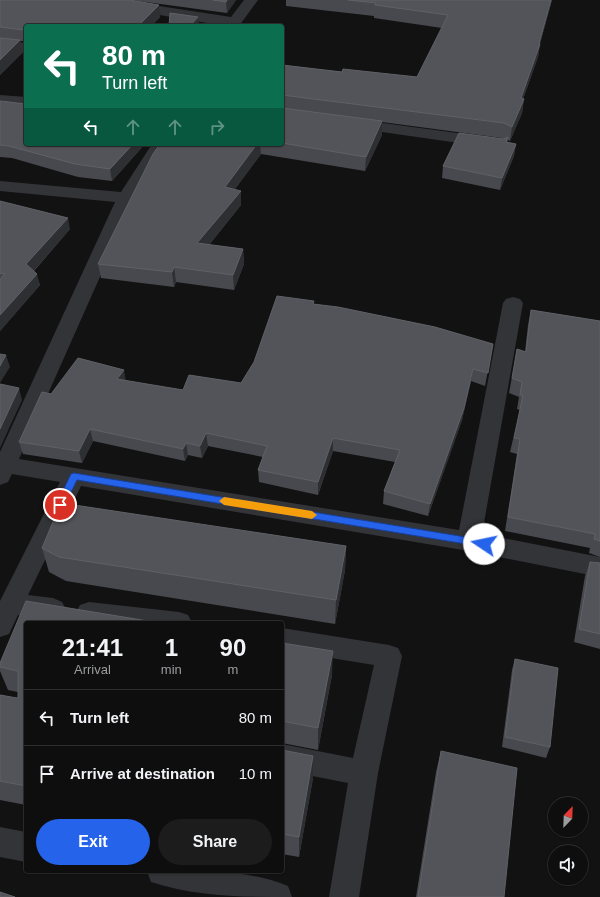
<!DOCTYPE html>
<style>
:root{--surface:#0e0e0e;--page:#1c1c1c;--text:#f1f3f6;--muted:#9b9c9e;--line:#2e2e2e;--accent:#2563eb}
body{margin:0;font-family:Arial,sans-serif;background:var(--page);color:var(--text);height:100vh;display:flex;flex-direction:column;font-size:15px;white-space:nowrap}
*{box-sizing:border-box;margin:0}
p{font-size:13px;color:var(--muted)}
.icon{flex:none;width:22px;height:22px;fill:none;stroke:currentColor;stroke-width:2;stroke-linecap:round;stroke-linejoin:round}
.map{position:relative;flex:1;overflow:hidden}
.drawer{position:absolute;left:24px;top:621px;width:260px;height:252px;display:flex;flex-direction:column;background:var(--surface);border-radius:4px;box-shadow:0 1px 3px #0004,0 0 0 1px var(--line)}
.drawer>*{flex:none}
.hud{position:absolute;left:24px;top:24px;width:260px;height:122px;border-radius:4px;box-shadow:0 1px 3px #0004,0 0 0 1px var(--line);background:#0b6e4f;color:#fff;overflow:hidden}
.needle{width:26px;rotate:23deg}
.fabs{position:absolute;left:548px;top:797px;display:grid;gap:8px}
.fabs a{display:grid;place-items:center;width:40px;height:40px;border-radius:50%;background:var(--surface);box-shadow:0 1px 3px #0004,0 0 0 1px var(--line);font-size:20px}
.pin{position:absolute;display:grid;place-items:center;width:34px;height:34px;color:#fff;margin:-17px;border:2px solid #fff;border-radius:50%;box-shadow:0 1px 4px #0007}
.me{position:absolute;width:44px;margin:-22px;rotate:281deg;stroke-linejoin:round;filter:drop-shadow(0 0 3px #0008)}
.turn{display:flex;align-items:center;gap:14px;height:84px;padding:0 12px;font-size:18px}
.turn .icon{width:52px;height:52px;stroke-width:2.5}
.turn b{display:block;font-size:28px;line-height:34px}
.lanes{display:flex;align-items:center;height:38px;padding:0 12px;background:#0003;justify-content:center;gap:20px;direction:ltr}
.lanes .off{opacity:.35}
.eta{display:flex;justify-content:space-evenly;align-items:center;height:68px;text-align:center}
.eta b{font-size:24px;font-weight:700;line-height:28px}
.primary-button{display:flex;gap:8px;margin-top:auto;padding:8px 12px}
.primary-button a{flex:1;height:46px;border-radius:24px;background:var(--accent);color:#fff;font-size:16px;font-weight:700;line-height:46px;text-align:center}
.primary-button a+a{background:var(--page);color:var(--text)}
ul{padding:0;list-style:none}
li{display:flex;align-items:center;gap:12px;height:56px;padding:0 12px;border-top:1px solid var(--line)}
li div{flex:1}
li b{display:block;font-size:15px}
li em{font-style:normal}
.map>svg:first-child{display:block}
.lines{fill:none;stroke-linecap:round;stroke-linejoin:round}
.minor{fill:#333438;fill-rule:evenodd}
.wall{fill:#48494e}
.shaded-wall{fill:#2e2f32}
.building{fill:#525459;stroke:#5f6167}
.route{fill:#2563eb;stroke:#184099}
.slow{fill:#f59e0b}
</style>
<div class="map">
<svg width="600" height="897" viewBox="0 0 600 897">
<rect width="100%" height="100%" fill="#121213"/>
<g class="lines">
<g class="minor">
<path d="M87 0H120L231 17 244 0H258L239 26H225L94 4 89 3Z"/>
<path d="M0 40 26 43V51L0 48Z"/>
<path d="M0 95 26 97V107L0 105Z"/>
<path d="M353 119 487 137 493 139 495 142 493 145 487 147 347 127 345 124 347 121Z"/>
<path d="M152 144H168L135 198 19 459 459 530 503 303 506 299 513 297 520 299 523 303 482 534 600 557V577L469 551 81 486 28 595 53 598 62 602 66 609 62 616 53 620 18 615 9 634 0 637V601L60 482 12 474 8 482 0 485V452L115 202 0 191V181L121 192Z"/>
<path d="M89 602 179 612 188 615 192 623H87L80 621 76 613 80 605Z"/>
<path d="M282 628 389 645 398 648 402 656 378 773 359 897H329L348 783 282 770V744L353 758 374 665 282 650Z"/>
<path d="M0 827 26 832V862L0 857Z"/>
<path d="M147 871C195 871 243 868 288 886L292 897C244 897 197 897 151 882Z"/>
</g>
</g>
<g class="wall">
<path d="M0 0 160 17 151 26H26V41H20L23 52 0 75Z"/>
<path d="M131 0H236L227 13Z"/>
<path d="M286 0H552L540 44 538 57 523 99H524L522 113 510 141 508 140 507 142 516 144 514 156 500 190 442 178 443 166 504 139 502 138 382 122V135L365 171 261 154 235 189 241 205 209 245 243 249 244 264 234 290 176 282 174 287 101 278 98 264 160 144H282V65L342 72 417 77 442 28 374 18V16L286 6Z"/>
<path d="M0 101 145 144 112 181 78 177 12 158 0 157Z"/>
<path d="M0 201 70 229 34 271 40 285 0 331Z"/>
<path d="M314 305 493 344 485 386 471 381 462 420 428 516 383 504 384 491 395 462 333 451 318 495 259 482 258 470 263 457 208 446 202 458 188 455 185 461 93 441 82 463 23 454 19 442 51 394 126 381 183 390 241 383Z"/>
<path d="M531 310 600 321V557L589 553 590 548 505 531 517 454 510 452 520 410 517 409 519 397 509 393 517 349 525 352 528 325Z"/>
<path d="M346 546 345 570 335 624 66 581 49 572 42 548Z"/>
<path d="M590 562 600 563V649L574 642 585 576Z"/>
<path d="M26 623V805L0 800V695L17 698 18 697V692L8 690 0 671V663Z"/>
<path d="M282 643 332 675 318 750 282 743Z"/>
<path d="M515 659 550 747 546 758 502 747 512 670Z"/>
<path d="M282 750 313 756V778L299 857 282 854Z"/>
<path d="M441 751 504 897H416L436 772Z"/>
</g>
<g class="shaded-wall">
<path d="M227 0H236L227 13 226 2Z"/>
<path d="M551 0H552L551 3 539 46 540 44 538 57 520 108 524 99 522 113 510 141 512 127 539 43Z"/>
<path d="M159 5 160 17 151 26H138Z"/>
<path d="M198 17 199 23 196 26H190Z"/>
<path d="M20 40 23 52 0 75V60Z"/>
<path d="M382 121V135L365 171 366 157Z"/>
<path d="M133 144H145L112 181 110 169Z"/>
<path d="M257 144H260L261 154 226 201 225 187Z"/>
<path d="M516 144 514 156 500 190 502 178Z"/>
<path d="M241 191V205L198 258 197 243Z"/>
<path d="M68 218 70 229 29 276 26 264Z"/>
<path d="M243 249 244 264 234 290 233 275Z"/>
<path d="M174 267 176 282 174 287 172 272Z"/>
<path d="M37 274 40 285 0 331V315Z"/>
<path d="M6 355 10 367 0 383V366Z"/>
<path d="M473 369 471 381 462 420 428 516 430 504Z"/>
<path d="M124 370 126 382 117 379Z"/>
<path d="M19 388 22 400 0 448V429Z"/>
<path d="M90 429 93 441 82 463 79 451Z"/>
<path d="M206 433 208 446 202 458 200 446Z"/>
<path d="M333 438V451L318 495V482Z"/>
<path d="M186 443 188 455 185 461 183 449Z"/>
<path d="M346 546 345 570 335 624 336 600Z"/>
<path d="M333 651 332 675 318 750V728Z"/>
<path d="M313 756V778L299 857V837Z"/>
</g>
<g class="building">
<path d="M0 0H130L159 5 138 26H26V34L25 35 24 30 0 27Z"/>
<path d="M213 0H227L226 2Z"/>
<path d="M348 0H551L539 43 540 44 521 98 524 99 512 127 504 123 282 95V65L342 72 343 69 417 77 448 15 375 5 376 3Z"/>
<path d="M170 13 198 17 190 26H169Z"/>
<path d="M0 38 20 40 0 60Z"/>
<path d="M0 101 26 104V144H133L110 169 75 164 9 146 0 145Z"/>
<path d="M282 108 382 121 366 157 282 143Z"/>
<path d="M459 133 504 139 508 137 506 142 516 144 502 178 443 166Z"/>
<path d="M160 144H178V145V144H257L225 187 241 191 197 243 243 249 233 275 174 267 172 272 98 264 153 154Z"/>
<path d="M0 201 68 218 26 264 37 274 0 315V280L5 274 0 273Z"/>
<path d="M277 296 314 301 313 304 338 307 435 327 493 344 488 373 473 369 464 408 430 504 384 491 400 450 333 438 318 482 258 470 267 446 206 433 200 446 186 443 183 449 90 429 79 451 19 442 42 392 51 394 78 358 124 370 117 379 183 390 189 375 241 383 254 362Z"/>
<path d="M531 310 600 321V541L594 539 595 534 508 517 520 439 514 438 523 395H520L522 382 512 378 517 349 526 352Z"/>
<path d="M0 354 6 355 0 366Z"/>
<path d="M0 384 19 388 0 429Z"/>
<path d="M61 503 346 546 336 600 59 557 42 548Z"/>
<path d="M590 562 600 563V634L579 629Z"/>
<path d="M26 601 160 623H26V786L0 781V695L17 698 18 697V671L0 667V663Z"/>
<path d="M282 643 333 651 318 728 282 721Z"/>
<path d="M515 659 558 668 550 747 505 737Z"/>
<path d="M282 750 313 756 299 837 282 834Z"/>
<path d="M441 751 517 768 504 897H418Z"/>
<path d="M0 892 15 897H0Z"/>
</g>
<path class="route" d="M74 473 484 540 489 544 484 547 77 480 64 507H57L56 505 71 474Z"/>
<path class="slow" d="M224 497 312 511 317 515 312 519 224 505 219 501Z"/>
</svg>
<div class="fabs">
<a><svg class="needle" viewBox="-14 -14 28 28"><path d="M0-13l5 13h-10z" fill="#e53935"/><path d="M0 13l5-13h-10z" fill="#9b9c9e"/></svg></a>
<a><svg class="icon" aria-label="sound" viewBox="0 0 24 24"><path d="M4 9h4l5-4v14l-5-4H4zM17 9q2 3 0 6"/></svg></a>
</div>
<div class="pin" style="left:60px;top:505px;background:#d93025"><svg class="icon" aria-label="arrive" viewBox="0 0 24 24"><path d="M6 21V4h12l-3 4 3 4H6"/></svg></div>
<svg class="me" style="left:484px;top:544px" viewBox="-20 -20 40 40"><circle r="19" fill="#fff"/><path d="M0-13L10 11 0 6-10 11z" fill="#2563eb"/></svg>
<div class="hud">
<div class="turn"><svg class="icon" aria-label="left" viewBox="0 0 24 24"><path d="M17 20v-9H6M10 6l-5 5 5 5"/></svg><div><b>80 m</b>Turn left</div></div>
<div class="lanes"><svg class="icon" aria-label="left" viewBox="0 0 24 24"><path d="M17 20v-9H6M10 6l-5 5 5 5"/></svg><svg class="icon off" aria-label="ahead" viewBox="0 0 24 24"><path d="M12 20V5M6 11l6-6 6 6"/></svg><svg class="icon off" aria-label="ahead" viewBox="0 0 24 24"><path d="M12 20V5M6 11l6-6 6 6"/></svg><svg class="icon off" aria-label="right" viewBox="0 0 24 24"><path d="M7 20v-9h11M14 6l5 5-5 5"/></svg></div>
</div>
<section class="drawer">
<div class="eta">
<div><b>21:41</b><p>Arrival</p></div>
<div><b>1</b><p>min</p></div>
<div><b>90</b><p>m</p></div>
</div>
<ul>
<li><svg class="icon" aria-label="left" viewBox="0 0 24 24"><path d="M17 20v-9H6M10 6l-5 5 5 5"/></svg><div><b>Turn left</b></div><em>80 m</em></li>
<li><svg class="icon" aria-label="arrive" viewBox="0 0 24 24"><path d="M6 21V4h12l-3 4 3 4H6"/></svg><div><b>Arrive at destination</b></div><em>10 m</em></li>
</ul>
<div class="primary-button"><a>Exit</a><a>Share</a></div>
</section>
</div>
